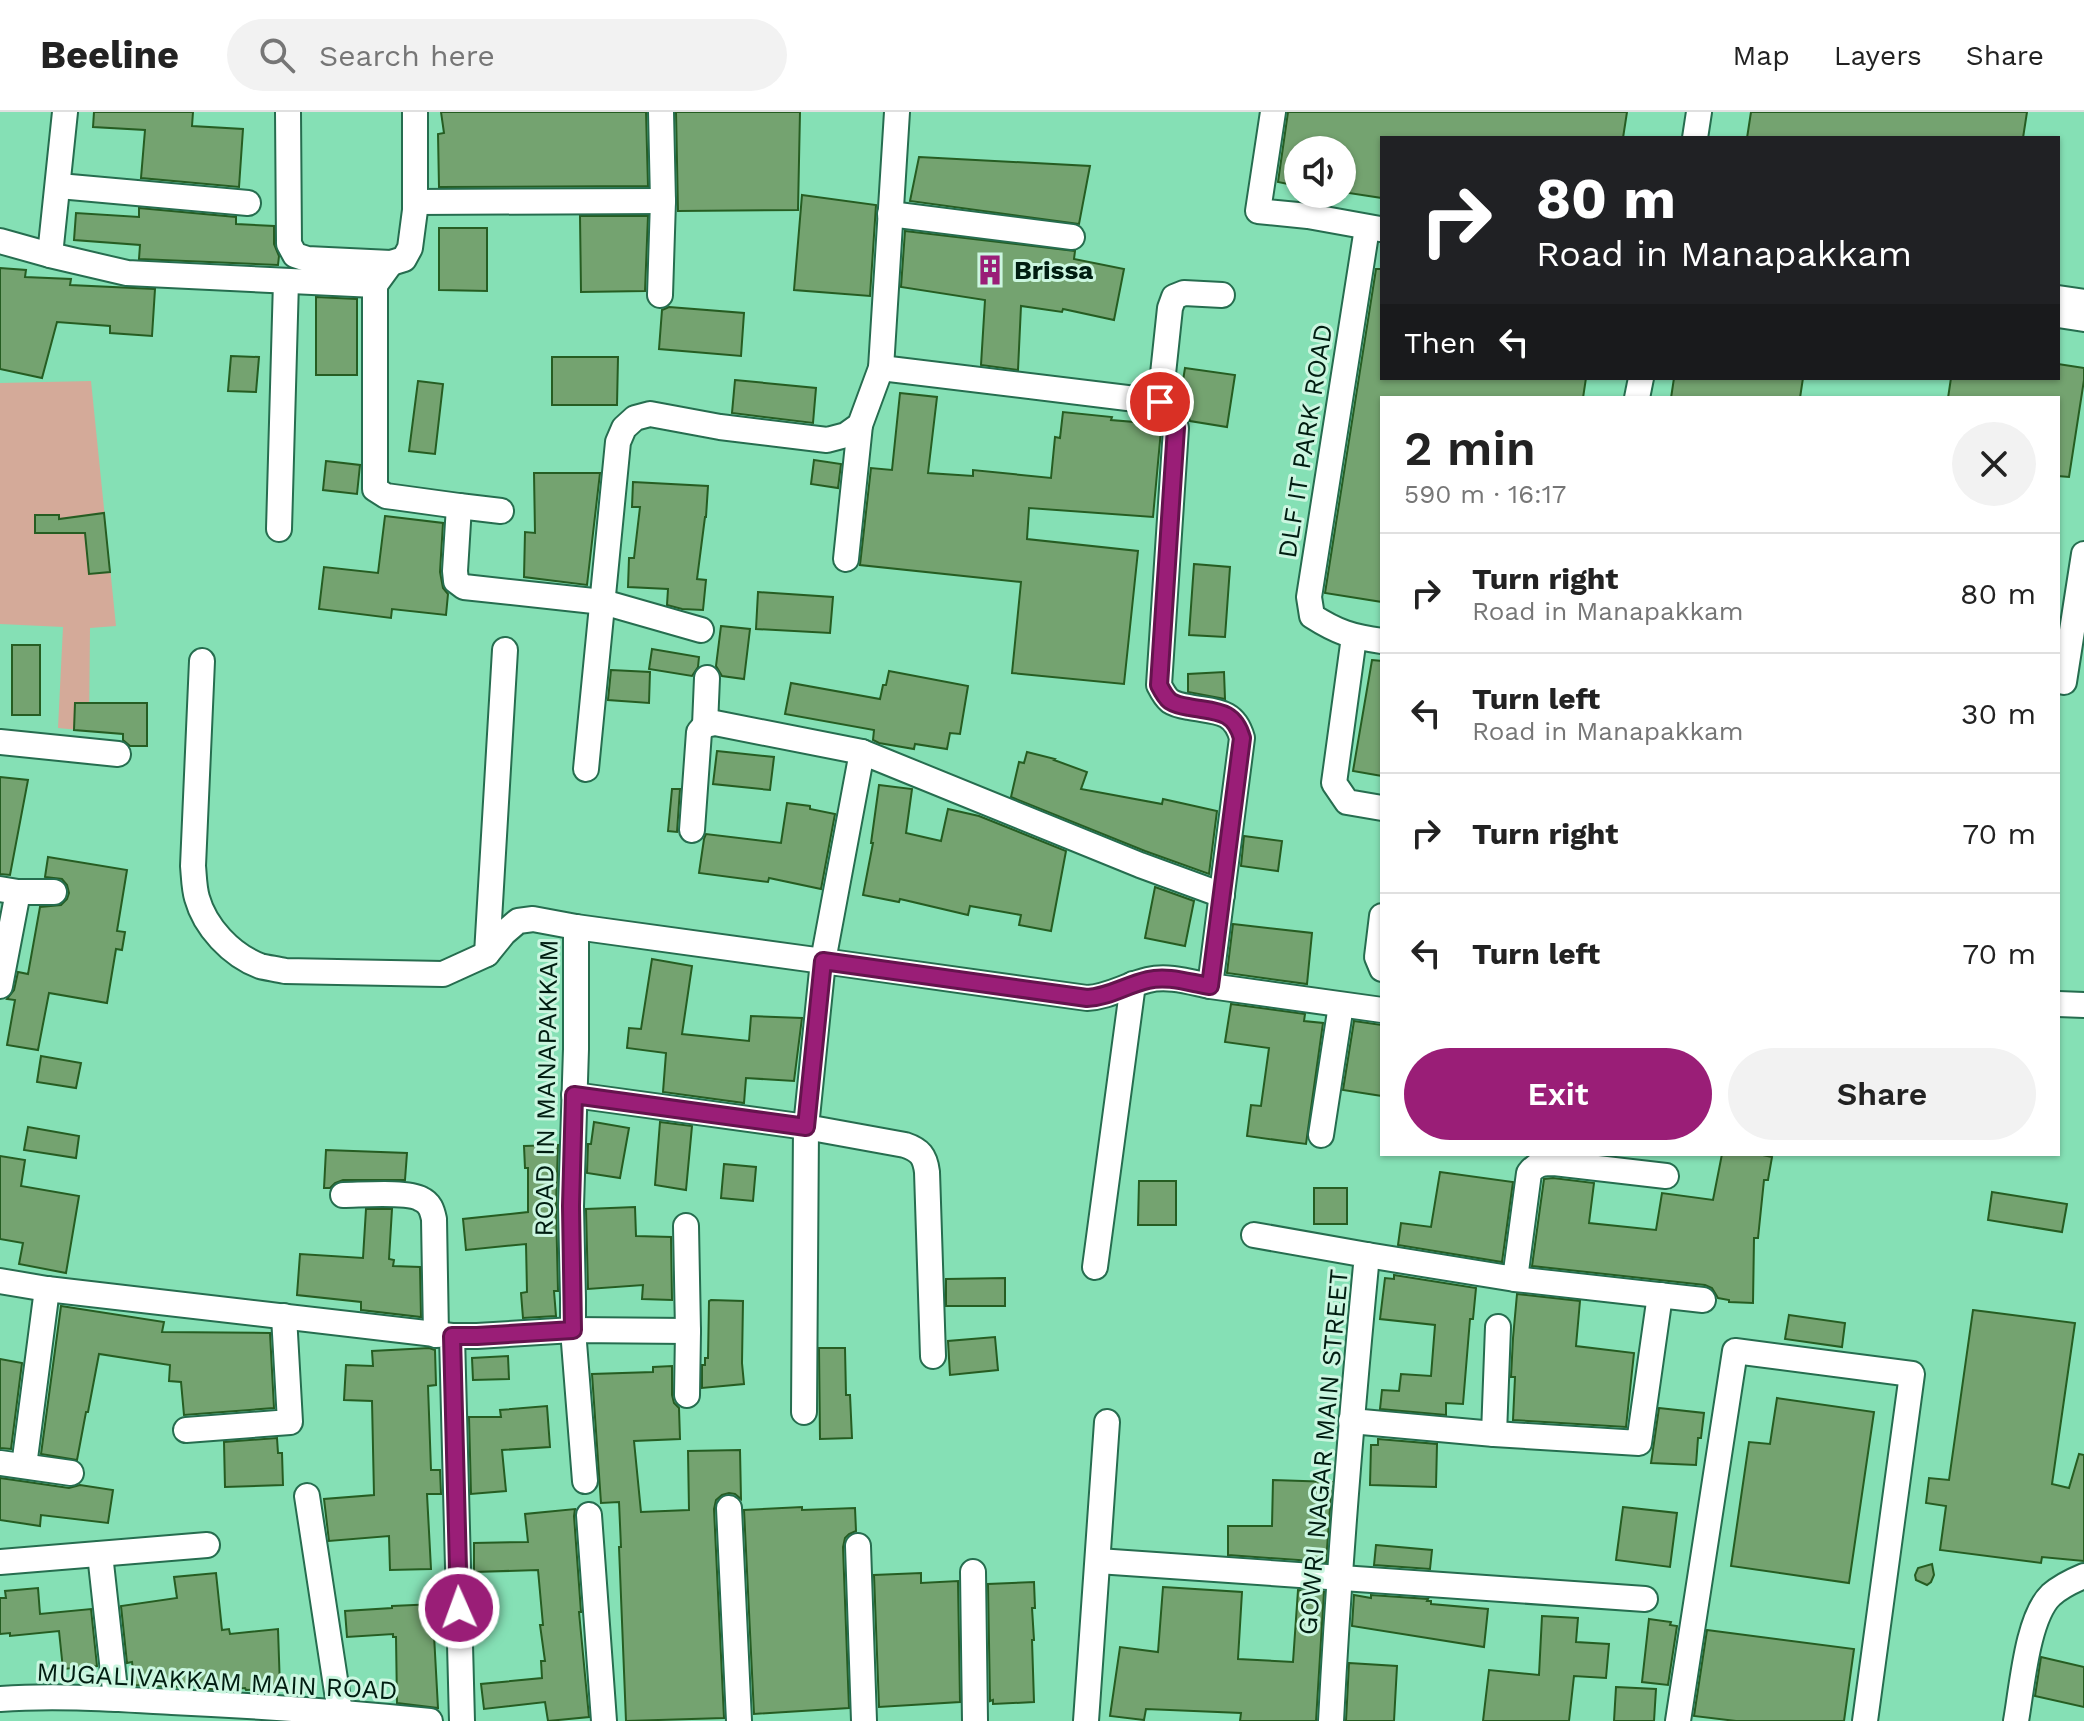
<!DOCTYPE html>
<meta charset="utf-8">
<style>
:root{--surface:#fff;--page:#f2f2f2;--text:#222;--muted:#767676;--line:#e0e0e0;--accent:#9a1e77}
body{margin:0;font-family:"Work Sans",sans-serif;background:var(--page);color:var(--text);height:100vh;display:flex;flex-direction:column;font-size:30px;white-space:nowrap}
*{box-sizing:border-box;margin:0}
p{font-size:26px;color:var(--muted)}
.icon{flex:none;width:44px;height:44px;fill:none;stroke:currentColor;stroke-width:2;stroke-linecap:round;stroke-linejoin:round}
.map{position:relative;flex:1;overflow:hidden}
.details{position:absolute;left:1380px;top:284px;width:680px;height:760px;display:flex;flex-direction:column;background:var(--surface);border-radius:0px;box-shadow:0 2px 6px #0004}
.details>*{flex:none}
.top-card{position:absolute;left:1380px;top:24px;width:680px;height:244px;border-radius:0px;box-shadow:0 2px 6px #0004;background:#202124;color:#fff;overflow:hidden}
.tools{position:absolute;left:1284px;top:24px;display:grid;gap:16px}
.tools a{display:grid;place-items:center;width:72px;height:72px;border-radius:50%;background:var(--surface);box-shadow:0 2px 6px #0004;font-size:40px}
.pin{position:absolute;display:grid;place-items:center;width:68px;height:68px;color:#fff;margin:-34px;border:4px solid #fff;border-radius:50%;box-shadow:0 2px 8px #0007}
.me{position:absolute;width:88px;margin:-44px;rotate:358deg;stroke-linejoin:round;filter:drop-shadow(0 0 6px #0008)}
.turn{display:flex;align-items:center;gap:28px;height:168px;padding:0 24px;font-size:36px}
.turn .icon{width:104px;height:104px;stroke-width:2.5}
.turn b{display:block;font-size:56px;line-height:68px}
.then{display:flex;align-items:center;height:76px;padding:0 24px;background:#0003;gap:16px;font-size:30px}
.round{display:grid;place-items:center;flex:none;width:84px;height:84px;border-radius:42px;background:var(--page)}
.headline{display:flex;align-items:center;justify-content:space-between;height:136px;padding:0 24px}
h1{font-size:48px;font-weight:600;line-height:60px}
.primary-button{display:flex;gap:16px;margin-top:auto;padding:16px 24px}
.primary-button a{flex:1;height:92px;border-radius:48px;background:var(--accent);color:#fff;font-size:32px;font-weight:600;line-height:92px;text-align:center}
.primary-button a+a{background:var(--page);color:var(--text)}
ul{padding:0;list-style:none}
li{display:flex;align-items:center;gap:24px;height:120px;padding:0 24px;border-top:2px solid var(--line)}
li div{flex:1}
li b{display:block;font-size:30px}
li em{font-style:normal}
header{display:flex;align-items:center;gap:48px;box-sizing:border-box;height:112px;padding:0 40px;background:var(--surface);border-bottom:2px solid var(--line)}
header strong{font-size:38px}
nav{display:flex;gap:44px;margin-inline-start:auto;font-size:28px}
.search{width:560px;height:72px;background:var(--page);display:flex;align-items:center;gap:20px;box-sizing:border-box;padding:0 28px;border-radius:44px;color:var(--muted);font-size:30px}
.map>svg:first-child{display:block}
.green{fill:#d4aa99}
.building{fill:#74a370;stroke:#265d22;stroke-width:2}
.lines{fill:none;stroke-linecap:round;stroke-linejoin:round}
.minor-casing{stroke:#266d4f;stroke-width:28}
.minor{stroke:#fff;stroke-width:24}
.route-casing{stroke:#64144d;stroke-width:20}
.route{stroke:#9a1e77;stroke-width:14}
.labels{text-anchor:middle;stroke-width:6;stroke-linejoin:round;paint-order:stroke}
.poi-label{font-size:26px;font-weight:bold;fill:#011d11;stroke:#cbf6e0;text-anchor:start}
.street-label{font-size:26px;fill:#011d11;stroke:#cbf6e0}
</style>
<header>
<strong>Beeline</strong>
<div class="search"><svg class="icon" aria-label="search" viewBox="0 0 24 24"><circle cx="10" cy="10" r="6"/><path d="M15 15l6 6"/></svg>Search here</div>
<nav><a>Map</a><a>Layers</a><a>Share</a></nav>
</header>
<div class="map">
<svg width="2084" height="1609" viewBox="0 0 2084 1609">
<rect width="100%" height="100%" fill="#85e0b5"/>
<path class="green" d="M91 269 116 514 90 516 89 619 58 616 63 515 0 512V271Z"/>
<g class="building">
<path d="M94 0H193L192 14 243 17 239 75 141 66 145 18 93 15Z"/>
<path d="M441 0H646L648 74 439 75 438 22 444 21Z"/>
<path d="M676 0H800L798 98 678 99Z"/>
<path d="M1288 0H1627L1623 26H1382V86L1342 80V38H1298V74L1278 70Z"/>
<path d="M1751 0H2027L2023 26H1747Z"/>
<path d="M919 45 1090 54 1079 112 910 89Z"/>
<path d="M802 83 876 93 870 184 794 178Z"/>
<path d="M139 96 236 105V112L274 114V132L279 144 278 153 139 147 140 133 74 128 76 101 139 105Z"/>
<path d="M580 104H648L645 179 581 180Z"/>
<path d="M439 116H487V179L439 178Z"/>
<path d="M905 119 1075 139 1074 147 1124 157 1114 208 1063 197 1062 200 1021 194 1018 258 981 253 985 188 901 175Z"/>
<path d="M0 156 26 158 25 165 71 167 70 173 155 177 152 224 110 221V214L57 210 42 266 0 257Z"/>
<path d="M1376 157H1382V266H1586L1583 286H1382V490L1325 481Z"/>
<path d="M316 185 357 187V263H316Z"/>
<path d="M669 195 744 201 741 244 659 237 662 198Z"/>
<path d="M231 244 259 245 256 280 228 279Z"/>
<path d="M552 245H618L617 293H552Z"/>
<path d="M2058 252 2084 256V268L2069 365 2058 364V286H1948L1951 266H2058Z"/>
<path d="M1185 256 1235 263 1227 315 1190 309 1186 297 1180 287Z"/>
<path d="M1674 266H1803L1800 286H1671Z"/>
<path d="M735 268 816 276 813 311 732 301Z"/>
<path d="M418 269 443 272 435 342 409 339Z"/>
<path d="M900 281 937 285 928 361 973 364V358L1051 366 1055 325 1060 326 1063 300 1112 305 1111 308 1159 312 1161 318 1153 405 1029 396 1027 427 1138 439 1124 572 1012 561 1021 470 860 453 871 356 892 358Z"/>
<path d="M814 348 841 352 838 376 811 372Z"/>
<path d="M326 349 360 353 357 382 323 378Z"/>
<path d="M534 361H600L587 473 524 465 525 420 535 421Z"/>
<path d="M633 370 708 374 706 405H705L697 467 706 468 703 498 682 497 667 493 668 477 628 475 629 446H634L640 395H632Z"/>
<path d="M104 401 110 460 89 462 85 421H35V403H59V407Z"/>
<path d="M385 404 443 411 440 460 443 476 448 482 446 503 392 497 391 506 319 497 324 455 378 461Z"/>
<path d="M1194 452 1230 455 1225 525 1189 523Z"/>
<path d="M758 480 833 485 830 521 756 517Z"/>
<path d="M721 514 750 517 744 567 722 564 716 554Z"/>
<rect x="12" y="533" width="28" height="70"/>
<path d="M652 537 699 545 698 555 692 564 649 557Z"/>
<path d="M1372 548 1382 549V664L1353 659Z"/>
<path d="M611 558 650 560 649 591 608 588Z"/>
<path d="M889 559 968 574 960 622 950 621 947 637 915 632 914 637 879 631 873 628 874 618 785 602 791 571 880 587 883 573H886Z"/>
<path d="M1224 560 1225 587 1188 580V562Z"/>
<path d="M75 591H147V634H130L123 628V622L74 618Z"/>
<path d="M717 639 774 645 770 678 713 672Z"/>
<path d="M1027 640 1055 647 1054 648 1087 660 1081 677 1162 692 1163 687 1217 699 1209 762 1145 739 1011 685 1019 650 1024 651Z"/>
<path d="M0 665 28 668 10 763 0 762Z"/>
<path d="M879 673 912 677 906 721 941 729 948 697 979 704 1066 739 1051 819 1019 813 1021 803 970 794 968 803 900 787 899 790 863 783 873 731H871Z"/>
<path d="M672 677H680L677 720 668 719Z"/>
<path d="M787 691 810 694V697L835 702 821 777 769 766 768 770 699 761 704 727 706 722 781 731Z"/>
<path d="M1244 724 1282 729 1278 759 1241 754Z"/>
<path d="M48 745 127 758 117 819 125 820 122 838 116 837 107 891 49 881 38 938 7 933 15 888 7 887 14 878 18 860 28 862 40 795 61 793 67 787 69 781 67 773 62 767 45 765Z"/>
<path d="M1155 775 1194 789 1185 834 1145 826Z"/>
<path d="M1233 812 1312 821 1307 872 1227 861Z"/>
<path d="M652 847 692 854 682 922 749 929 751 904 802 906 794 969 746 966 744 991 663 980 666 941 627 936 629 916 641 917Z"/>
<path d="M1231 892 1305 902 1304 909 1323 911 1306 1032 1247 1024 1251 993 1261 994 1269 936 1225 930Z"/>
<path d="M1354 909 1382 913V984L1343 978Z"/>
<path d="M41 944 81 951 76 976 37 970Z"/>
<path d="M594 1010 629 1016 620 1066 587 1061 588 1032H591Z"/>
<path d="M660 1010 692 1014 686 1078 655 1073Z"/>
<path d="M28 1015 79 1024 76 1046 24 1038Z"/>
<path d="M558 1033 556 1094 558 1179H554L556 1204 523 1206 521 1181 527 1180 526 1132 466 1138 463 1107 528 1100V1056H525L524 1034Z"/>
<path d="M326 1038 407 1041 405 1068H343L335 1071 330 1076H324Z"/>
<path d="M1722 1042H1758L1772 1045 1768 1068H1764L1758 1126H1754L1753 1191 1729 1190V1188L1718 1186 1712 1176 1705 1173 1532 1154 1544 1067 1553 1066 1594 1071 1589 1111 1656 1118 1662 1081 1713 1088Z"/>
<path d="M0 1044 25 1048 21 1074 79 1084 66 1161 19 1152 23 1131 0 1127Z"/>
<path d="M724 1052 756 1055 753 1089 721 1086Z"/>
<path d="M1440 1060 1513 1070 1502 1150 1398 1133 1401 1111 1431 1115Z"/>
<path d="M1139 1069H1176V1113H1138Z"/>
<rect x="1314" y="1076" width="33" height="36"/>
<path d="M1992 1080 2067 1092 2062 1120 1988 1108Z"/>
<path d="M635 1095 636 1124 671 1125 672 1188 642 1187 643 1173 588 1177 586 1097Z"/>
<path d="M366 1097H392L389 1147 394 1148 393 1154 420 1155 421 1205 361 1198V1190L297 1183 300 1142 363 1146Z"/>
<path d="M1394 1163 1476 1176 1473 1207H1470L1463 1292 1446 1291V1303L1380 1297 1382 1278 1399 1279 1401 1262 1431 1264 1435 1213 1380 1207 1385 1166 1394 1167Z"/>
<path d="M1005 1166V1194H946V1167Z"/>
<path d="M1517 1182 1580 1189 1576 1234 1634 1241 1626 1315 1513 1308 1515 1265H1511L1513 1226Z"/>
<path d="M711 1188 743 1189 742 1251 744 1272 702 1276V1253H705V1246H708L709 1189Z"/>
<path d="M61 1194 164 1210 162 1220 270 1221 274 1296 184 1303 181 1270 169 1269 170 1253 99 1242 88 1300H86L77 1348 41 1342Z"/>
<path d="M1973 1198 2075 1211 2052 1372 2069 1376 2079 1342 2084 1343V1449L2042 1445 2041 1451 1940 1438 1946 1394 1926 1391 1929 1366 1949 1368Z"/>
<path d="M1789 1203 1845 1211 1842 1235 1785 1227Z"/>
<path d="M995 1225 998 1258 950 1263 948 1229Z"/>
<path d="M429 1236 435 1238 436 1273 428 1274 431 1358H440L441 1382H427L431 1457 390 1458 389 1424 329 1429 324 1387 374 1383 372 1289 344 1288 346 1253 373 1254 372 1239Z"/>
<path d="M819 1236H845L846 1283H850L852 1326 820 1327Z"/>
<path d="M508 1244 509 1267 473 1268 472 1246Z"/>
<path d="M0 1247 22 1251 11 1337 0 1336Z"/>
<path d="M672 1254V1283L674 1291 679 1296 680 1327 634 1329 641 1400 689 1398 688 1339 740 1338 741 1387 735 1382 729 1381 722 1383 716 1388 714 1397 724 1606 626 1609 619 1435H621L619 1390 601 1391 592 1262 653 1260V1255Z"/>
<path d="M1777 1286 1874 1300 1849 1471 1731 1454 1749 1330 1770 1332Z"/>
<path d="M547 1294 550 1335 502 1338 506 1379 471 1382 469 1305H501L500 1298Z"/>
<path d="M1659 1296 1704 1301 1701 1326H1698L1696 1353 1651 1351Z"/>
<path d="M277 1326 278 1341H282L283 1373 225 1375 224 1330Z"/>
<path d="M1378 1327 1437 1332 1436 1375 1370 1373 1371 1333H1378Z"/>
<path d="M0 1366 69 1376 80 1373 113 1378 108 1411 41 1403 40 1414 0 1408Z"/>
<path d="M1273 1368 1332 1370 1326 1450 1228 1443V1414H1272Z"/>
<path d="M802 1395V1398L855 1396 856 1419 849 1422 845 1426 843 1435 849 1596 754 1602 744 1398Z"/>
<path d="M1623 1395 1677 1401 1670 1455 1616 1448Z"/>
<path d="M575 1397 574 1404 581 1500H579L589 1605 548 1609 545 1590 484 1597 481 1572 542 1566 541 1549H545L540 1513H543L538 1458 474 1460V1431L528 1430 525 1402Z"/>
<path d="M1376 1433 1432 1438 1430 1457 1374 1453Z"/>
<path d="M1932 1452 1934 1463 1931 1470 1927 1473 1916 1468 1915 1463 1918 1456Z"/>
<path d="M216 1461 222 1518 229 1517 230 1522 278 1517 280 1576 246 1578 245 1576 225 1578 197 1576 196 1573 174 1575 135 1573 132 1550 127 1551 121 1494 177 1486 174 1465Z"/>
<path d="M921 1461V1471L958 1469 960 1590 879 1595 874 1463Z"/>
<path d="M1034 1470 1035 1496H1032L1034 1528H1032L1034 1590 993 1592V1588L990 1589 988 1472Z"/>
<path d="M1163 1475 1242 1480 1238 1547 1293 1550 1298 1478 1324 1480 1316 1609H1240L1241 1601 1146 1597 1144 1608 1110 1604 1120 1535 1158 1540Z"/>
<path d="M38 1476 40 1502 91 1497 97 1554 63 1557 59 1519 10 1524V1521L0 1522V1486H6L5 1479Z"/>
<path d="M1354 1483 1371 1486V1483L1428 1487 1427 1489H1431V1492L1488 1497 1484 1535 1352 1514Z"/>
<path d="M436 1492 438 1523H434L438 1596 397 1591 396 1525H393V1522L347 1525 345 1499 392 1496V1494Z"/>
<path d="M1542 1504 1578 1506 1576 1530 1609 1532 1606 1566 1574 1564 1569 1609H1483L1489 1558 1539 1563Z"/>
<path d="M1649 1507 1671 1510 1670 1513 1677 1514 1668 1573 1642 1570Z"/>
<path d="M1707 1518 1854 1537 1844 1609H1736L1694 1604Z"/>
<path d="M2041 1545 2084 1555V1595L2035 1584Z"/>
<path d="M1349 1551 1397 1554 1394 1609H1346Z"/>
<path d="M1616 1575 1656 1577 1654 1609H1614Z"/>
</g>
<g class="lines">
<g class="minor-casing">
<g id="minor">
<path d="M288 0 289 132 295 143 307 147 391 151 375 173V377L386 384 459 394 455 459 456 469 464 475 603 490 701 518"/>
<path d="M1273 0 1258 99 1308 104 1380 117"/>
<path d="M1695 26 1699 0"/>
<path d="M59 74 248 91"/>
<path d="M415 90 663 89"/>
<path d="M890 102 1072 125"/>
<path d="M1367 116 1309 485 1312 504C1337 520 1352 525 1382 529"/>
<path d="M0 129 50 143 127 161 375 173"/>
<path d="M50 143 65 0"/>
<path d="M391 151 404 147 410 136 415 98V0"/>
<path d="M660 183 663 89 661 0"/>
<path d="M2058 186 2084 190"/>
<path d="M2058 203 2084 207"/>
<path d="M881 256 1160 290 1168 296 1172 302 1176 316 1159 573C1162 579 1165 585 1170 589 1176 593 1183 594 1189 595 1215 600 1234 597 1242 626L1210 874 1382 898"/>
<path d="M1637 286 1641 266"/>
<path d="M1160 290 1170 196 1174 185 1184 181 1222 183"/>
<path d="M459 394 501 399"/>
<path d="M279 417 286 169"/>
<path d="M846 447 860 313"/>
<path d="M1354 525 1334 671 1347 690 1382 696"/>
<path d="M202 549 193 754C194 764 194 776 197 786 205 815 231 843 260 854 267 856 277 857 285 859L443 862 487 842 504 821 518 809 533 807 576 815"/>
<path d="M2064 570 2084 442"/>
<path d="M705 613 707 566"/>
<path d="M0 630 118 642"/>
<path d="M586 657 618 330 624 316 635 306 650 302 720 315 827 328 846 323 860 313 881 256 897 0"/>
<path d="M692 718 699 620 705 613 715 611 862 640"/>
<path d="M0 777 18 780H54"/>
<path d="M1382 804 1377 845 1382 857"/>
<path d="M487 842 505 538"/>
<path d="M0 874 18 780"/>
<path d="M2058 892 2084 893"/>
<path d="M574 983 806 1015 905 1033C920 1038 925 1044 927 1060L933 1244"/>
<path d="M1321 1023 1341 893"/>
<path d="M343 1083C361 1083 407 1079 421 1087 430 1091 432 1098 434 1107L436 1223"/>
<path d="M686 1114 688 1219 687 1283"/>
<path d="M1254 1123 1367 1143C1352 1298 1339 1453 1331 1609"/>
<path d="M1367 1143 1515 1167 1529 1061C1536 1052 1542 1051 1554 1051L1666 1064"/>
<path d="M1095 1155 1133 872"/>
<path d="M1515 1167 1703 1188"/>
<path d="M0 1169 47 1177 452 1224 462 1609"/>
<path d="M452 1224H477L573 1218 688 1219"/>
<path d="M804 1300 806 1015 823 849 1087 886C1109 885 1126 873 1148 868 1168 863 1190 870 1210 874"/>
<path d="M1351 1309 1494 1322 1639 1331 1660 1183"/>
<path d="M186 1318 290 1310 284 1204"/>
<path d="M1494 1322 1498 1215"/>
<path d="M0 1351 71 1361"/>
<path d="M24 1354 47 1177"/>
<path d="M585 1369 573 1218V1187L571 1094 576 937V815L823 849 862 640 1140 753 1222 783"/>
<path d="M307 1384 340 1600"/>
<path d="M729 1396 739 1609"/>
<path d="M589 1403 604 1609"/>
<path d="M858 1434 864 1609"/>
<path d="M100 1442 116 1587"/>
<path d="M1098 1449 1645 1487"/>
<path d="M0 1450 207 1433"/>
<path d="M973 1460 975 1609"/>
<path d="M0 1587C57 1583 115 1587 172 1590 258 1594 344 1600 430 1609"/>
<path d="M1086 1609 1107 1310"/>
<path d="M1678 1609 1735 1239 1912 1262 1865 1609"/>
<path d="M2016 1609C2022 1576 2027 1506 2051 1483 2061 1474 2072 1469 2084 1464"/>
</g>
</g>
<use href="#minor" class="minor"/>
</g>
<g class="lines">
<g class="route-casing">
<path id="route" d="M459 1496 452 1224H477L573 1218 571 1094 574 983 806 1015 823 849 1087 886C1109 885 1126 873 1148 868 1168 863 1190 871 1210 874L1242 626C1234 597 1215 600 1189 595 1183 594 1176 593 1170 589 1165 585 1162 579 1159 573L1176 316C1173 304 1170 298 1160 290"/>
</g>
<use href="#route" class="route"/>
</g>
<defs>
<g id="building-bare" transform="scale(2.4)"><path d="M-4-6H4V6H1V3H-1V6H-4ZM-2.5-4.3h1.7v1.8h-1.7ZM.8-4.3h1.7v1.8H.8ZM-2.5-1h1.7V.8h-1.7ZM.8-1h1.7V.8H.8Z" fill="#9a1e77" stroke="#cbf6e0" stroke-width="2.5" paint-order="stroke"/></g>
</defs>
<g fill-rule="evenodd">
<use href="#building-bare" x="990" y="158"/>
</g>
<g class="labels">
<g class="poi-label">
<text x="1014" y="167">Brissa</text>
</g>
<g class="street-label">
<text transform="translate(1305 329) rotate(-81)" y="9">DLF IT PARK ROAD</text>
<text transform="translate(546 976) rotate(-89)" y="9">ROAD IN MANAPAKKAM</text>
<text transform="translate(1323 1340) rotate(-85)" y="9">GOWRI NAGAR MAIN STREET</text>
<text transform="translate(217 1569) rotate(3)" y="9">MUGALIVAKKAM MAIN ROAD</text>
</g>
</g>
</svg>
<div class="tools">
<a><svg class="icon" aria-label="sound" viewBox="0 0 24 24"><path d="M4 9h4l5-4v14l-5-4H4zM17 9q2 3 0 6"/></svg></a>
</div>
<div class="pin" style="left:1160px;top:290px;background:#d93025"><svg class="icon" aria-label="arrive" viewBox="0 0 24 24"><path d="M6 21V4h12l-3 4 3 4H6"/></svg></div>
<svg class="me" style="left:459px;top:1496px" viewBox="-20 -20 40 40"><circle r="17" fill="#9a1e77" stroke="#fff" stroke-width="3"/><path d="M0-11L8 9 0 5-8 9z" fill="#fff"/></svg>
<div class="top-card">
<div class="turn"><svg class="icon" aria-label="right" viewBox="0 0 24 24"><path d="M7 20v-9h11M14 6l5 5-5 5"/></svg><div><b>80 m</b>Road in Manapakkam</div></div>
<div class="then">Then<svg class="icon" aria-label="left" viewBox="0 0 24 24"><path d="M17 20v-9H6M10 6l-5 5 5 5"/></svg></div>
</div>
<section class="details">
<div class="headline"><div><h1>2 min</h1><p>590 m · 16:17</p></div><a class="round"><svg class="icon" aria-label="close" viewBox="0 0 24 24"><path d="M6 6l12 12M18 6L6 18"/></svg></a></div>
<ul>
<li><svg class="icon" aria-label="right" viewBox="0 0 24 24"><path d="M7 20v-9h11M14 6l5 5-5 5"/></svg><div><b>Turn right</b><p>Road in Manapakkam</p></div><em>80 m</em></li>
<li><svg class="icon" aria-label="left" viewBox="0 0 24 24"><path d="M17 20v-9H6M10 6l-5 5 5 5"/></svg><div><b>Turn left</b><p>Road in Manapakkam</p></div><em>30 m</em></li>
<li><svg class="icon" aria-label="right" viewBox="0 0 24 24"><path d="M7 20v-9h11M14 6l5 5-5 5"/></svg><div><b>Turn right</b></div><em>70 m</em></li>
<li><svg class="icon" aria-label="left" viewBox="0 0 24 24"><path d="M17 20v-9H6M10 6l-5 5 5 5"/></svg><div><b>Turn left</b></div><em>70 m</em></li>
</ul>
<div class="primary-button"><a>Exit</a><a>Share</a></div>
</section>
</div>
